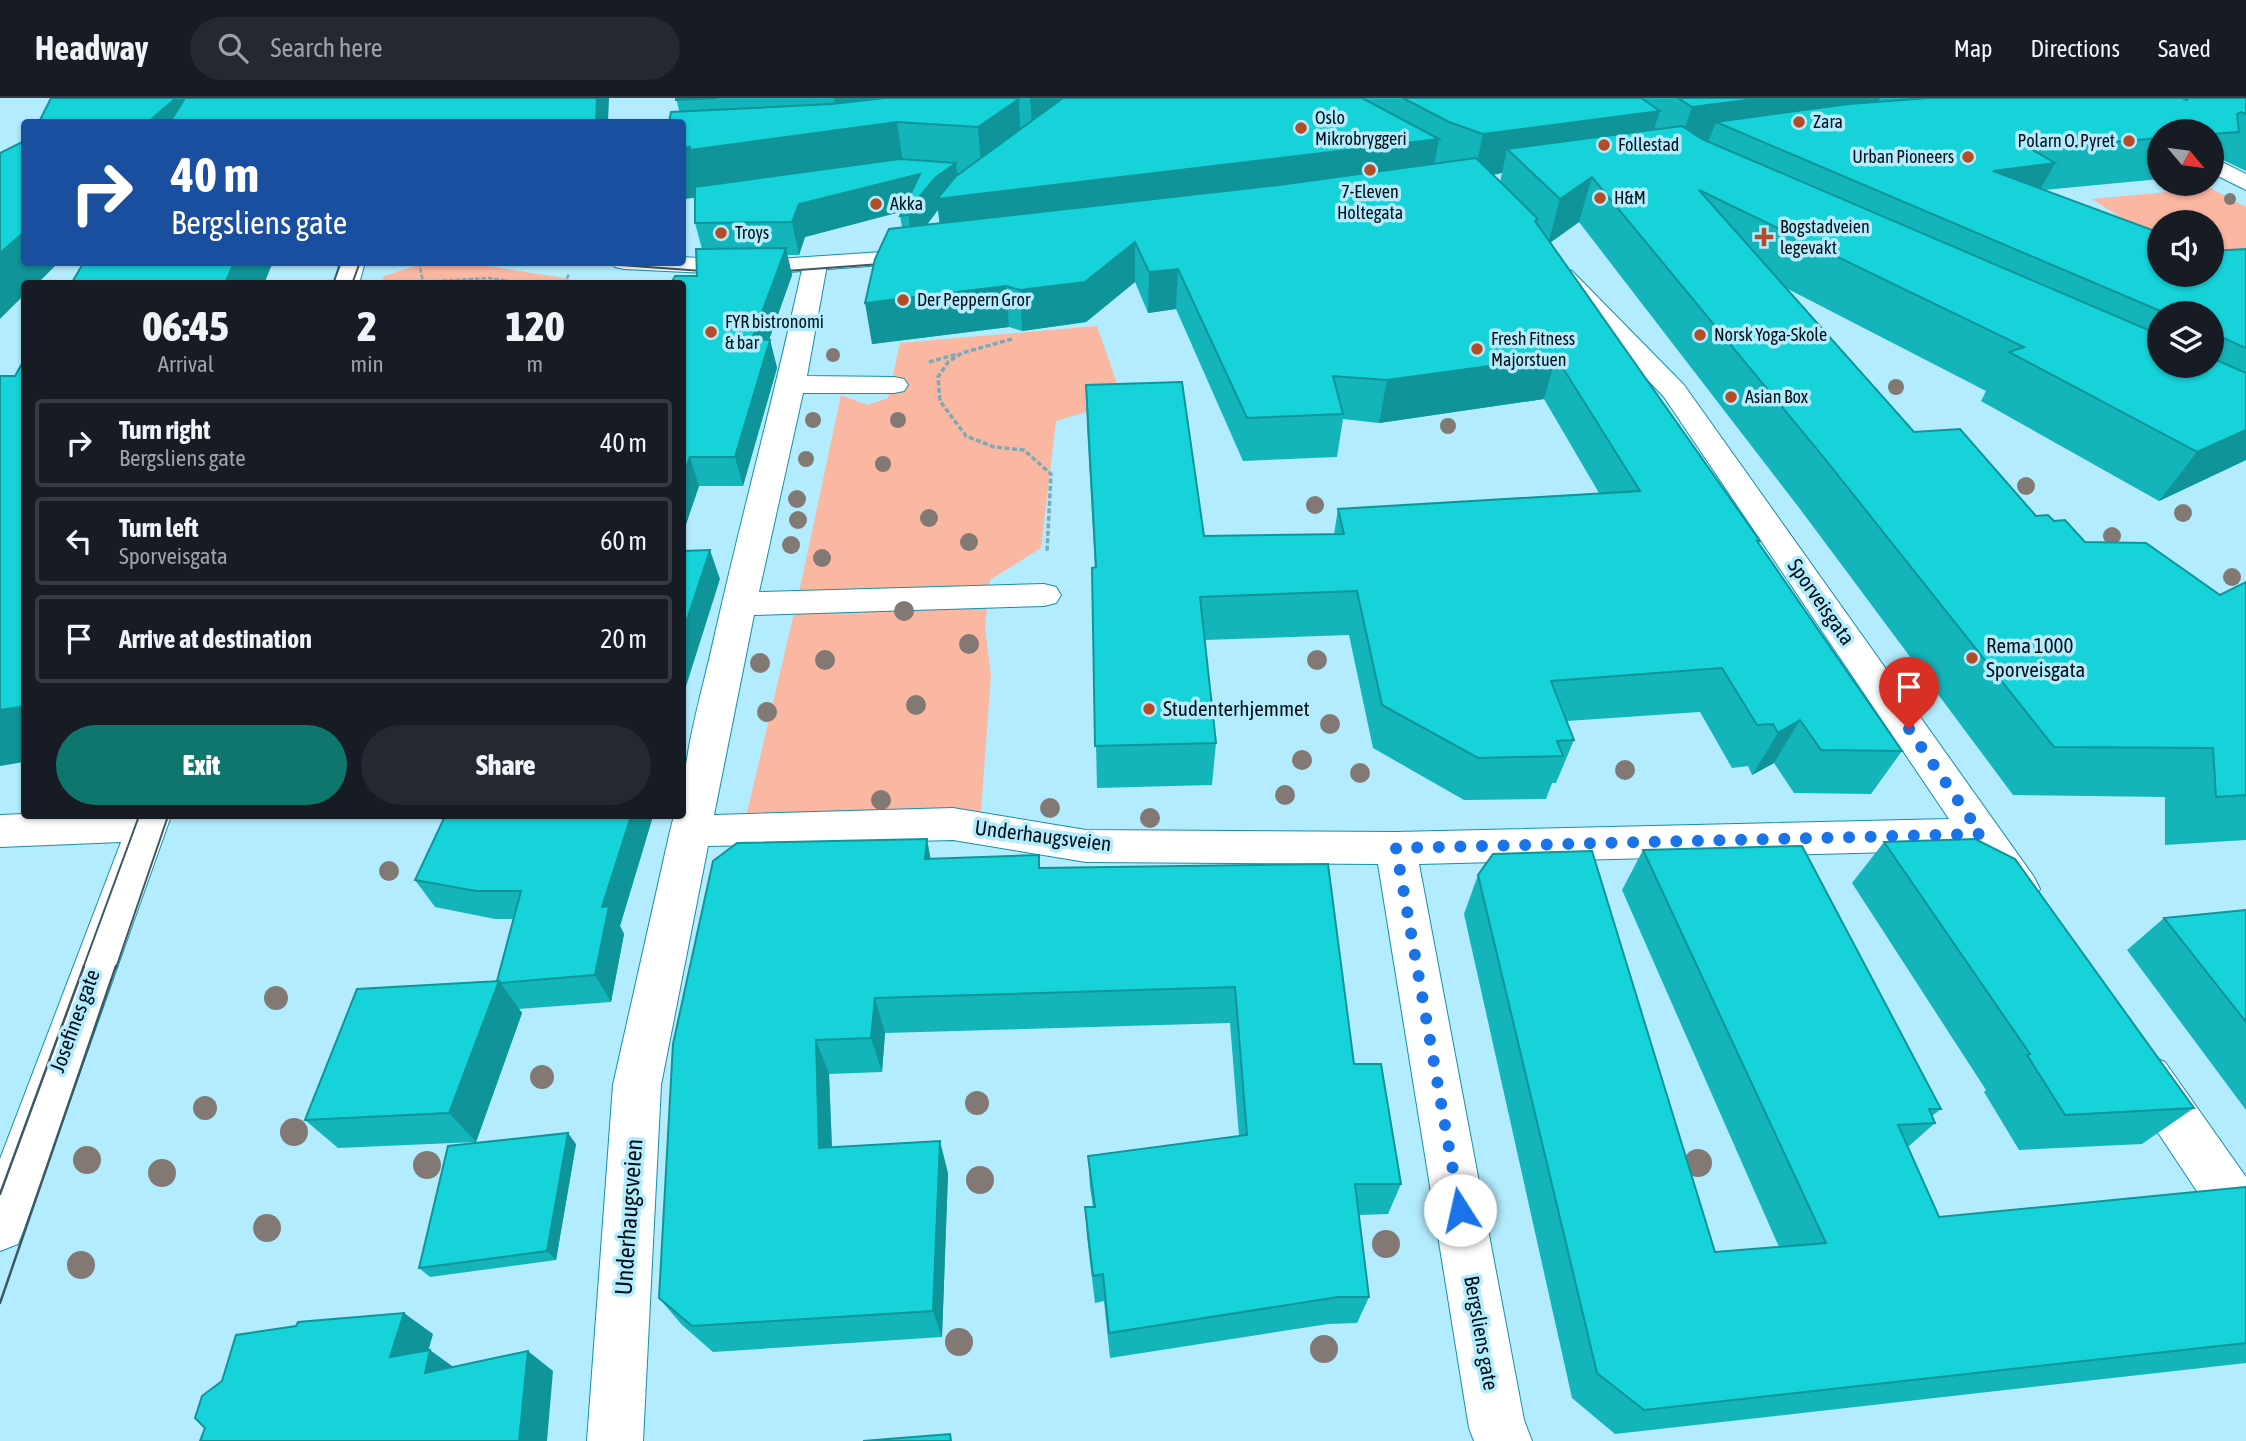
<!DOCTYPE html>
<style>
:root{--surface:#171b24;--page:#242831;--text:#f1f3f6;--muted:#9ea1a6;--line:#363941;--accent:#0f766e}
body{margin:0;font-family:"Asap Condensed",sans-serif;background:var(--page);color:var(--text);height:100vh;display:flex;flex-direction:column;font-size:26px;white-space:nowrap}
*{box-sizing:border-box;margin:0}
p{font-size:23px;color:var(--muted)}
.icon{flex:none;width:38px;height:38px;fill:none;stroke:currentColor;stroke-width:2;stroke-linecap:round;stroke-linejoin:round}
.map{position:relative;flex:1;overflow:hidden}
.sheet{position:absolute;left:21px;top:182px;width:665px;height:539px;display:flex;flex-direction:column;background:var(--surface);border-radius:7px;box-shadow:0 2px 5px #0004}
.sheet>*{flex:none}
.banner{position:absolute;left:21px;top:21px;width:665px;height:147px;border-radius:7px;box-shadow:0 2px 5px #0004;background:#1a4fa0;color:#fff;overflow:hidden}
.needle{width:46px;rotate:119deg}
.controls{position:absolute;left:2147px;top:21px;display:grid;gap:14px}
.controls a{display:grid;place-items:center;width:77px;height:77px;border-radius:50%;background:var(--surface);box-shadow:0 2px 5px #0004;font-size:35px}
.pin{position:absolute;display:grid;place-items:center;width:60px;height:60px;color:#fff;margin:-72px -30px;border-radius:50% 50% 50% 0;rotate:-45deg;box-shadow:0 0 7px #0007}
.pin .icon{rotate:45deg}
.me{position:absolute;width:77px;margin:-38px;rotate:350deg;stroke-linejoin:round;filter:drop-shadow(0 0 5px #0008)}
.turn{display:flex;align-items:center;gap:24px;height:147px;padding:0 35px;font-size:32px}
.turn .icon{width:91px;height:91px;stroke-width:2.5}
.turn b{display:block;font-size:49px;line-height:60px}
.eta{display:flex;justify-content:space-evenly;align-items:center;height:119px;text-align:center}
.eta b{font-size:42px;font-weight:800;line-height:49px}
.button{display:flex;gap:14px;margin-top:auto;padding:14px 35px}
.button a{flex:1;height:80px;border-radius:42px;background:var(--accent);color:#fff;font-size:28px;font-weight:800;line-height:80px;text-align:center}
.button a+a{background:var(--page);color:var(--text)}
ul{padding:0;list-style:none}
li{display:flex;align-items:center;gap:21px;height:88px;margin:0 14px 10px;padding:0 21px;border:4px solid var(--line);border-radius:7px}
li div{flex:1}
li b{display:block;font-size:26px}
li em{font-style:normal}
header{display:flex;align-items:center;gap:42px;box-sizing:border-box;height:98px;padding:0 35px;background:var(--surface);border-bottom:2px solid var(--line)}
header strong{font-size:33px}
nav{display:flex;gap:38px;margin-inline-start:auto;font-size:24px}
.search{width:490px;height:63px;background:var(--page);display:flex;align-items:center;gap:18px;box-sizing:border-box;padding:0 24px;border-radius:38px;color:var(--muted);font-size:26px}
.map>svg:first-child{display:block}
.green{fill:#fab7a1}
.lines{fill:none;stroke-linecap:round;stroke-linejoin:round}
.minor-casing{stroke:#178eaa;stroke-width:2}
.major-casing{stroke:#178eaa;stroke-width:2}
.path-far1{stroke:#7ca9b7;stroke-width:2.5;stroke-dasharray:4.5 2;stroke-linecap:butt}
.path{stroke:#7ca9b7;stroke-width:3.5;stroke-dasharray:5 2.5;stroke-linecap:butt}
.minor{fill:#fff;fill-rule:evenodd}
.major{fill:#fff;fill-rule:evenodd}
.tram-far1{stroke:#3c5963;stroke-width:2}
.tram{stroke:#3c5963;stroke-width:2.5}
.tree{fill:#827974}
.wall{fill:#13b5bb;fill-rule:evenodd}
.shaded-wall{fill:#0f9499}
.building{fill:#16d3da;stroke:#0f9499;stroke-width:2}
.route{stroke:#1a73e8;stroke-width:12;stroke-dasharray:0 21.6}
.poi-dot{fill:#b34c27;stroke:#b3ecfe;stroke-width:2.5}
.labels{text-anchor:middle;stroke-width:7;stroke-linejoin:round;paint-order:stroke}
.far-poi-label{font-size:18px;fill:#001016;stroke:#b3ecfe;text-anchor:start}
.street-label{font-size:21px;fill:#001016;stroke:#b3ecfe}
.poi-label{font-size:21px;fill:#001016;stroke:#b3ecfe;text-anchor:start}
.near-street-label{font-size:24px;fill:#001016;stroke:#b3ecfe}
</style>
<header>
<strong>Headway</strong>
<div class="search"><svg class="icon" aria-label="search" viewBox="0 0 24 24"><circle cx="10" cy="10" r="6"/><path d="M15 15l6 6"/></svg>Search here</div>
<nav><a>Map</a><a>Directions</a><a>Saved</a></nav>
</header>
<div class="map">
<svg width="2246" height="1343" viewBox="0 0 2246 1343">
<rect width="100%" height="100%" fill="#b3ecfe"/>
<g class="green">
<path d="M2210 90 2246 109V206L2212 177V124H2160L2159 168 2137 130 2092 101Z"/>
<path d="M428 164 468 165 570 181 567 186 382 185 384 178Z"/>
<path d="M1097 228 1123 303 1056 323 1041 450 990 482 985 530 991 577 981 714 746 719 802 481 841 297 867 307 888 300 900 245Z"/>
</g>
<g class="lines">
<g class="minor-casing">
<g id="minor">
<path d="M2212 59 2246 76V92L2212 75Z"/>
<path d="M815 160 824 162 827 167 807 278 894 279 904 281 908 287 904 293 894 295H803L759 494 1044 486 1056 489 1061 497 1056 505 1044 508 754 517 714 717 953 710 1086 732 1396 734 1949 721 1664 299 1554 183 1550 178 1554 173 1563 170 1572 173 1684 287 2034 779 2040 791 2034 803 2019 808 2004 803 1970 752 1419 766 1524 1322 1532 1343H1474L1469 1330 1378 766 1086 764 953 742 708 748 661 987 643 1343H587L613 987 670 733 674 718H682C682 657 701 599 714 540 742 415 776 292 803 167L806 162Z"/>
<path d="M340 164H365L359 186H334Z"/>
<path d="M24 716 171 718 25 1128 18 1146 0 1153V1061L121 744 0 749V717Z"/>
<path d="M2148 957 2165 964 2246 1079V1147L2228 1140 2131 994 2125 979 2131 964Z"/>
</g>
</g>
<g class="major-casing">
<path id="major" d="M926 151 935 153 938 158 935 163 749 177 624 171 615 169 612 164H682V159L749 163Z"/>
</g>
<g class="path-far1">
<path d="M419 164 423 184"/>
<path d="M423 184 489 180 528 186"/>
<path d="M563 186 570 175"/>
</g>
<g class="path">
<path d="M1012 241 962 255 948 264 938 279 940 303 966 338 994 349 1024 352 1051 376 1047 454"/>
<path d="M929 264 958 256"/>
</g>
<use href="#minor" class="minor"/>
<use href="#major" class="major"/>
<g class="tram-far1">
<path d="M579 164 716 174"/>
<path d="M772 174 894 165"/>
<path d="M333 186 341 164"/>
<path d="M352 186 360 164"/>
<path d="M83 870 139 718"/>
<path d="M116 870 168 718"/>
</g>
<g class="tram">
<path d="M0 1096 84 868"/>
<path d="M0 1205 116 868"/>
</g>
</g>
<g class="tree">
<circle cx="2230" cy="101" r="6"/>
<circle cx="833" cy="257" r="7"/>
<circle cx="1896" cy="289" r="8"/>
<circle cx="813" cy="322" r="8"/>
<circle cx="898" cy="322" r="8"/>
<circle cx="1448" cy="328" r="8"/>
<circle cx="806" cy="361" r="8"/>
<circle cx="883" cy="366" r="8"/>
<circle cx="2026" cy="388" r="9"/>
<circle cx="797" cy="401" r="9"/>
<circle cx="1315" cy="407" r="9"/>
<circle cx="2183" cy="415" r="9"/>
<circle cx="929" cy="420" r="9"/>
<circle cx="798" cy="422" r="9"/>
<circle cx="2112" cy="438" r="9"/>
<circle cx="969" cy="444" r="9"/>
<circle cx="791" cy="447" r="9"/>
<circle cx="822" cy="460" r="9"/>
<circle cx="2232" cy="479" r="9"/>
<circle cx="904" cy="513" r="10"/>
<circle cx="969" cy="546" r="10"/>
<circle cx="825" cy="562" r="10"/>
<circle cx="1317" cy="562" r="10"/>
<circle cx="760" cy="565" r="10"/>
<circle cx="916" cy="607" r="10"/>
<circle cx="767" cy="614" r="10"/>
<circle cx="1330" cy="626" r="10"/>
<circle cx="1302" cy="662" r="10"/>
<circle cx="1625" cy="672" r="10"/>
<circle cx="1360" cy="675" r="10"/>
<circle cx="1285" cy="697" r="10"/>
<circle cx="881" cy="702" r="10"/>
<circle cx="1050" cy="710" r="10"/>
<circle cx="1150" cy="720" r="10"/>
<circle cx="389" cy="773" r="10"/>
<circle cx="276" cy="900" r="12"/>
<circle cx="542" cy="979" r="12"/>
<circle cx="977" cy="1005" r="12"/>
<circle cx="205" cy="1010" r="12"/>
<circle cx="294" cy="1034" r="14"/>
<circle cx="87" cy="1062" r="14"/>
<circle cx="1698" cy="1065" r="14"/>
<circle cx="427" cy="1067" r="14"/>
<circle cx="162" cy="1075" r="14"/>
<circle cx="980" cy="1082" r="14"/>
<circle cx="267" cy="1130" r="14"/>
<circle cx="1386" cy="1146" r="14"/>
<circle cx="81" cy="1167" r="14"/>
<circle cx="959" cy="1244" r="14"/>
<circle cx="1324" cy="1251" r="14"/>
</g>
<g class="wall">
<path d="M676 0H2246V73L2221 61 2212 75V33H2160V81L2044 92 2160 177 2246 151V362L2159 403 1981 303 1986 293 1786 190 1914 334 2036 418 2054 423 2085 444 2220 497 2246 484V742L2165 747V699L2013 697 1800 411 1579 124 1550 145 1760 443 1759 445 1902 653 1871 696 1794 695 1774 665 1752 677 1748 668 1732 670 1700 614 1567 623 1574 642 1556 685H1552L1546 701 1464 702 1373 650 1349 537 1204 542 1216 645 1212 687 1097 690 1092 470 1095 469 1087 329 1086 287 1204 438 1334 436 1338 411 1599 395 1544 301 1379 325 1343 321 1337 359 1243 363 1176 211 1148 215 1135 184 1086 224 1022 233 1009 229 872 246 902 129 900 118 902 113 805 139 799 157H787L792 177 769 242H770L777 270 743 388H699L682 438 697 178 702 151 695 125V100L682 101V24ZM1502 75 1500 84 1493 77ZM938 112 940 125 927 127ZM2160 215H2212V268H2160Z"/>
<path d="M445 718H653L620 828 624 836 611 904 519 911 522 915 476 1044 338 1050 305 1022 497 883 514 821H495L435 809 415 782Z"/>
<path d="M1884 744 2194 1010 2142 1046 2019 1052 1984 994 1986 992 1852 785Z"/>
<path d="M1643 752 1941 1011 1932 1018 1935 1025 1908 1049 1939 1119 2246 1090V1265L1615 1336 1572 1300 1464 816 1478 777 1715 1154 1779 1149 1622 792Z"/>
<path d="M1039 757 1040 770 1328 766 1354 966 1401 1086 1388 1116 1359 1117 1369 1199 1357 1225 1328 1226 1110 1260 1104 1203 1095 1205 1087 1139 1085 1109H1093L1090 1089 1088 1058 1239 1038 1230 925 885 935 882 974 829 976 832 1049 948 1075 942 1239 713 1254 682 1227 659 1200 673 946 930 761Z"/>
<path d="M2246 812V1012L2127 852 2164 820Z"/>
<path d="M576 1046 556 1162 430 1179 419 1170Z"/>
</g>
<g class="shaded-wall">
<path d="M176 0H204L207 24H148Z"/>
<path d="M597 0H609L608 24H596Z"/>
<path d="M834 0H981L897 24 904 73 682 101V50L839 32Z"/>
<path d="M1030 0H1088L1033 41Z"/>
<path d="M1763 0H1880L1868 27 1716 24 1707 47 1678 51 1692 9Z"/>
<path d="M1019 1 1021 49 982 78 978 29Z"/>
<path d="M1660 13 1646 56 1507 51 1502 75 1474 79 1483 36Z"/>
<path d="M1439 41 1431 85 942 146 938 112 912 144V150L908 112 805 139 799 157 792 124 799 106 920 76 936 79 956 65 960 96Z"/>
<path d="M2055 65 2030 110 1993 73Z"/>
<path d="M1592 79 1579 124 1548 146 1560 101Z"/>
<path d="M24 134V164H59L37 186H24V197L0 221V155Z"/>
<path d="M1135 144V184L1086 224 1022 233 1020 192Z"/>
<path d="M786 150 792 177 759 270 752 241Z"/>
<path d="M234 164H273L264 186H225Z"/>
<path d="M1178 171 1176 211 1148 215 1149 174Z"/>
<path d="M1006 188 1009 229 872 246 865 205Z"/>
<path d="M770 242 777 270 743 388 735 359Z"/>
<path d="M1556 259 1544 301 1379 325 1387 282Z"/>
<path d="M2246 332V362L2159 403 2197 354Z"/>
<path d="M690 359 699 388 682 438V380Z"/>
<path d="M710 452 720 481 682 601V537Z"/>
<path d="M24 603V664L0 668V614L1 612Z"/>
<path d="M1800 622 1774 665 1752 677 1778 635Z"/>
<path d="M631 718H653L620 828 624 836 611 904 595 877 602 809Z"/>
<path d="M927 741 934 779 925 761Z"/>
<path d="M499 883 522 915 476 1044 449 1015Z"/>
<path d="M875 900 885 935 882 974 871 940Z"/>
<path d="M816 942 829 976 833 1081 819 1050Z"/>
<path d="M568 1035 576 1046 556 1162 547 1153Z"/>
<path d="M940 1043 948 1075 942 1239 933 1213Z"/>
<path d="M404 1215 433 1236 421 1279 390 1259Z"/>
<path d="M430 1252 459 1273 425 1275Z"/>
<path d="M528 1253 553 1273 547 1343H519Z"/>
</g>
<g class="building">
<path d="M51 0H176L148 24H39Z"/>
<path d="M185 0H597L596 24H170Z"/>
<path d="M676 0H717L676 2Z"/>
<path d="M885 0H1012L1019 1 978 29 897 24 690 52V49L682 50V24H669L671 14 832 6Z"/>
<path d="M1063 0H1362L1439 41 937 101 955 79Z"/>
<path d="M1403 0H1641L1660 13 1483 36 1449 24Z"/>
<path d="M1678 0H1763L1692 9Z"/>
<path d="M1929 0H2182L2187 2V0H2246V16L2241 14 2237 16 2239 34 2212 36V33H2160V40L2031 51 2055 65 1993 73 2160 135V177H2212V153L2246 151V250L2212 235V215H2165L1716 24 1849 6Z"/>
<path d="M1682 28 1702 41 2160 237V268H2212V260L2246 275V332L2197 354 2009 254 2024 249 1699 92 1914 334 1960 331 2036 418 2048 417 2054 423 2065 422 2085 444 2146 445 2220 497 2246 484V697L2216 699 2213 650 2054 649 1825 361 1592 79 1560 101 1507 51Z"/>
<path d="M24 43V134L0 155V55Z"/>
<path d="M1476 60 1538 121 1535 123 1760 443H1757L1902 653 1821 652 1800 622 1778 635 1773 626 1757 627 1722 570 1551 583 1574 642 1557 643 1563 658 1478 660 1382 607 1357 493 1200 499 1216 645 1095 648 1092 470 1096 469 1086 287 1182 284 1204 438 1344 436 1338 411 1640 393 1556 259 1387 282 1333 278 1343 316 1247 320 1178 171 1149 174 1135 144 1085 184 1020 192 1006 188 865 205 875 161 889 131 1279 87Z"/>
<path d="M900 61 956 65 936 79 908 112V117L900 118 920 76 799 106 792 124 695 125V89Z"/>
<path d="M786 150 752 241 770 242 735 359H690L682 380V186H671L675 178H697L696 151Z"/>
<path d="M84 164H234L225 186H71Z"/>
<path d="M24 262V603L21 609 1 612 0 614V278H15Z"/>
<path d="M710 452 682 537V453Z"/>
<path d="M445 718H631L602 809 609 808 595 877 500 885 499 883H497L521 793H476L415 782Z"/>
<path d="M927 741 925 761 1039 757V770L1328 766 1354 966H1381L1401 1086H1355L1369 1199H1338L1109 1235 1103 1176 1093 1178 1085 1109H1095L1088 1058 1247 1037 1235 889 875 900 871 940 816 942 819 1050 940 1043 933 1213 692 1228 659 1200 673 946 713 763 737 745Z"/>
<path d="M1975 741 2015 761 2194 1010 2065 1017 2027 957 2030 956 1884 744Z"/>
<path d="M1802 748 1941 1011H1929L1935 1025 1898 1027 1939 1119 2245 1089 2246 1090V1245L1644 1312 1597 1275 1478 777 1493 756 1592 753 1715 1154 1826 1145 1643 752Z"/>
<path d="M2246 812V924L2164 820Z"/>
<path d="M499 883 449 1015 305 1022 357 891Z"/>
<path d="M568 1035 547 1153 419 1170 448 1048Z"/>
<path d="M404 1215 390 1259 430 1252 425 1275 528 1253 519 1343H200L205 1330 195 1320 202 1298 222 1283 236 1237 296 1228 298 1224Z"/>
<path d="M950 1336 951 1343H863Z"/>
</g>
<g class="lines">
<path class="route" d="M1460 1112 1396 750 1981 736 1909 631"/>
</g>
<g class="poi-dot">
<circle cx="1799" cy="24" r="7"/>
<circle cx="1301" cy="30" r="7"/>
<circle cx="2129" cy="43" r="7"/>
<circle cx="1604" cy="47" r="7"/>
<circle cx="1968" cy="59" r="7"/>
<circle cx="1370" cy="72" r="7"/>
<circle cx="1600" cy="100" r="7"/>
<circle cx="876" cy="106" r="7"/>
<circle cx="721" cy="135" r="7"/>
<path d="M1760.5 128.5h7v7h7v7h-7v7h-7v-7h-7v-7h7z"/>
<circle cx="903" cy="202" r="7"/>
<circle cx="711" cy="234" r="7"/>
<circle cx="1700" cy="237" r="7"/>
<circle cx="1477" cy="251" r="7"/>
<circle cx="1731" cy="299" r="7"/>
<circle cx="1972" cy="560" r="7"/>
<circle cx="1149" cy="611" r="7"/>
</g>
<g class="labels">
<g class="far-poi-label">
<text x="1315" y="26">Oslo<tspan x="1315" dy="21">Mikrobryggeri</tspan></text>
<text x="1813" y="30">Zara</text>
<text x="2115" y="49" text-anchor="end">Polarn O. Pyret</text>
<text x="1618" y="53">Follestad</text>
<text x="1954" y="65" text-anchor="end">Urban Pioneers</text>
<text x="1370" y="100" text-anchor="middle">7-Eleven<tspan x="1370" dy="21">Holtegata</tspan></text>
<text x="1614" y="106">H&amp;M</text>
<text x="890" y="112">Akka</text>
<text x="1780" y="135">Bogstadveien<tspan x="1780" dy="21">legevakt</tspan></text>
<text x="735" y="141">Troys</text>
<text x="917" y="208">Der Peppern Gror</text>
<text x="725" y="230">FYR bistronomi<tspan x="725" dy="21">&amp; bar</tspan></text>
<text x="1714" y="243">Norsk Yoga-Skole</text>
<text x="1491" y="247">Fresh Fitness<tspan x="1491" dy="21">Majorstuen</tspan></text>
<text x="1745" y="305">Asian Box</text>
</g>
<g class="street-label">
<text transform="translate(1821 504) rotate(55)" y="7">Sporveisgata</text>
<text transform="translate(1043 738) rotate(7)" y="7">Underhaugsveien</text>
<text transform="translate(75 923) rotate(-70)" y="7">Josefines gate</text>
<text transform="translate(1481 1235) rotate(80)" y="7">Bergsliens gate</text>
</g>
<g class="poi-label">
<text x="1986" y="555">Rema 1000<tspan x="1986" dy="24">Sporveisgata</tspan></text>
<text x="1163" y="618">Studenterhjemmet</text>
</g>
<g class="near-street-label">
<text transform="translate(629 1119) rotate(-86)" y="8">Underhaugsveien</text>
</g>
</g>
</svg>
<div class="controls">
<a><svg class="needle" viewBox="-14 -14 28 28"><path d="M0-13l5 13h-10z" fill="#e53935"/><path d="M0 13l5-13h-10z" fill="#9ea1a6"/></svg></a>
<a><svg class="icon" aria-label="sound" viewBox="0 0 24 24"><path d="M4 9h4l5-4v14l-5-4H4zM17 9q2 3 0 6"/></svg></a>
<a><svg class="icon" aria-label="layers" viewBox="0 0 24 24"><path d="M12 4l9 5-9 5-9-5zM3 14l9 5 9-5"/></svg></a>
</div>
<div class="pin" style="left:1909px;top:631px;background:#d93025"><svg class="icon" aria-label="arrive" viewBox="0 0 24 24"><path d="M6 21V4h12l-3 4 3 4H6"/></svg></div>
<svg class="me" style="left:1460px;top:1112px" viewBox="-20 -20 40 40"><circle r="19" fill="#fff"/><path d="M0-13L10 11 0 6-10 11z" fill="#1a73e8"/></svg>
<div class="banner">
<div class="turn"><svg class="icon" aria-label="right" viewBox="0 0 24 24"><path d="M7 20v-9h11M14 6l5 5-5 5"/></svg><div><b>40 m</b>Bergsliens gate</div></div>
</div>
<section class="sheet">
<div class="eta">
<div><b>06:45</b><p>Arrival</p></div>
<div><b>2</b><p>min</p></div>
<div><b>120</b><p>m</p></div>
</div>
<ul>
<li><svg class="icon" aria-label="right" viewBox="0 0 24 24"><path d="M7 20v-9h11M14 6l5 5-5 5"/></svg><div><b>Turn right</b><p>Bergsliens gate</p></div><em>40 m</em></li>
<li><svg class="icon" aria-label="left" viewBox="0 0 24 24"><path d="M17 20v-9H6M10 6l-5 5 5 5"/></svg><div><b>Turn left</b><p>Sporveisgata</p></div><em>60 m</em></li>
<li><svg class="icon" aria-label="arrive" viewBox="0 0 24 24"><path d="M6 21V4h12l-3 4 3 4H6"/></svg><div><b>Arrive at destination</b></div><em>20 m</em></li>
</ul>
<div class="button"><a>Exit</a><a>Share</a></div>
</section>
</div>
